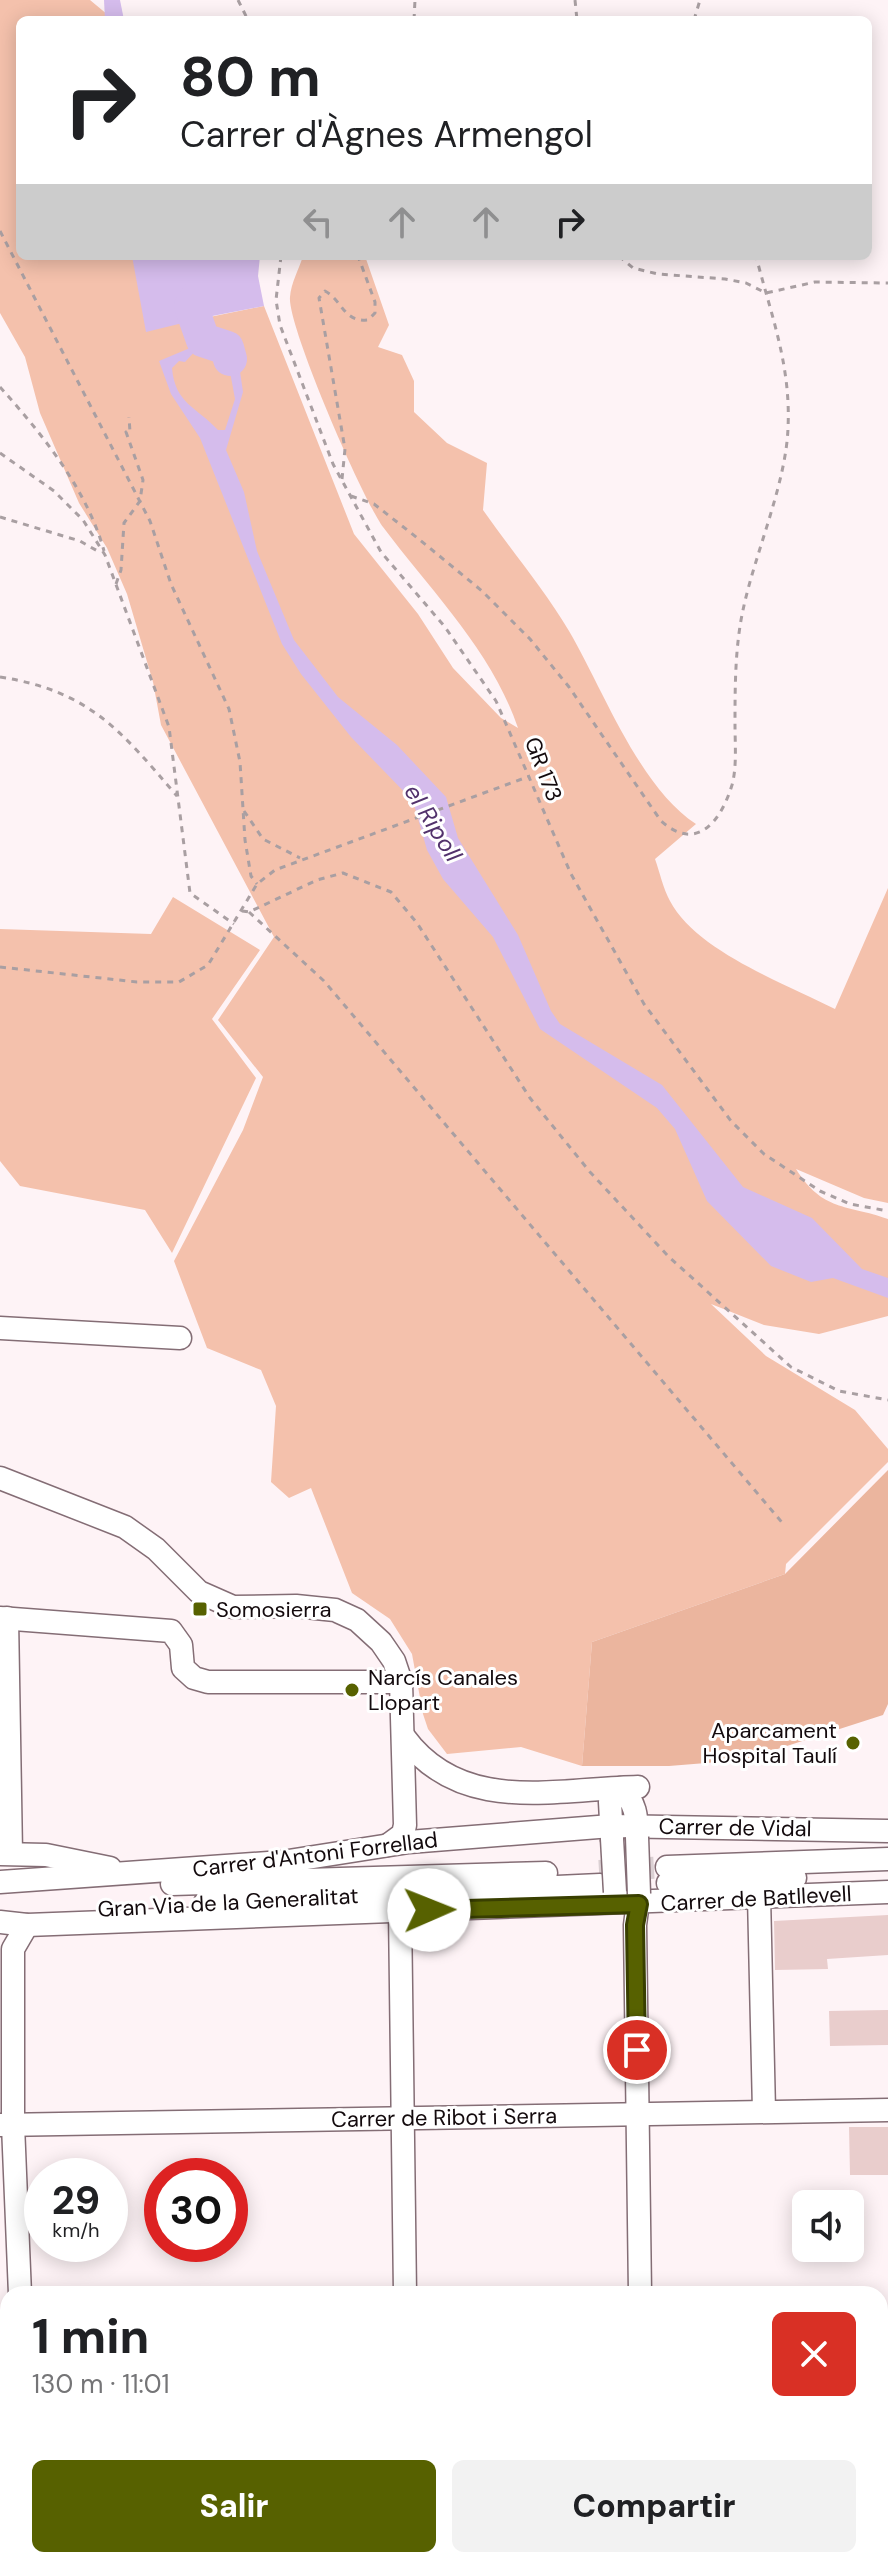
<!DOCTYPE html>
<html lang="es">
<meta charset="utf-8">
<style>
:root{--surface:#fff;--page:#f2f2f2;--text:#202124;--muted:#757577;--accent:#576100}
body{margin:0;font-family:"DM Sans",sans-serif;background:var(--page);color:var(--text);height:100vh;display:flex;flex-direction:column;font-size:30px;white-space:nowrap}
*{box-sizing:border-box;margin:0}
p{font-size:26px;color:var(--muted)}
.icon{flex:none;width:44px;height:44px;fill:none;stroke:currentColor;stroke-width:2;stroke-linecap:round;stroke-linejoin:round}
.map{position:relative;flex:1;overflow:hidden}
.sheet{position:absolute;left:0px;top:2286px;width:888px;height:282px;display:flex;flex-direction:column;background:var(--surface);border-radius:24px 24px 0 0;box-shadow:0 4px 20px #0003}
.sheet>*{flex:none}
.guide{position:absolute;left:16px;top:16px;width:856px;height:244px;border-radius:12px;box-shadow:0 4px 20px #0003;background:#fff;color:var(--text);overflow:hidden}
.fabs{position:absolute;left:792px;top:2190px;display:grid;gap:16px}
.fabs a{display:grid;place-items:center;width:72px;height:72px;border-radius:12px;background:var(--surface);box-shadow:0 4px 20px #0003;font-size:40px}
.speed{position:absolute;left:24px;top:2158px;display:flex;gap:16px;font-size:40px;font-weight:700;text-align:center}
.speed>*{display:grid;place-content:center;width:104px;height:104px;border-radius:50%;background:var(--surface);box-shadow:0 4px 20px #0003;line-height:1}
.speed small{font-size:20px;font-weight:400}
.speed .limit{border:12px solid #d22;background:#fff;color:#111}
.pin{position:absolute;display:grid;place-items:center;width:68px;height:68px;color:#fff;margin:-34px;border:4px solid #fff;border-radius:50%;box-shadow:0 2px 8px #0007}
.me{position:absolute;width:88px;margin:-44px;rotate:89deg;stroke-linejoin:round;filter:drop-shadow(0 0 6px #0008)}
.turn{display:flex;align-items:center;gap:28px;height:168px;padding:0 32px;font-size:36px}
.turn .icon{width:104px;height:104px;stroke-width:2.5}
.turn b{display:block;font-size:56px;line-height:68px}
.lanes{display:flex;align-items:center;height:76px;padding:0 32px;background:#0003;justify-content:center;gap:40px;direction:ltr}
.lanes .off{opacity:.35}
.round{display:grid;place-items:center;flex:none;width:84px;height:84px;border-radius:12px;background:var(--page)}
.headline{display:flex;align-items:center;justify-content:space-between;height:136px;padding:0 32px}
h1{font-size:48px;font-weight:800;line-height:60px}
.cta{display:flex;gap:16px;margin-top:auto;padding:16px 32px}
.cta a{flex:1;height:92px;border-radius:12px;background:var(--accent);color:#fff;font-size:32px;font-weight:800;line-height:92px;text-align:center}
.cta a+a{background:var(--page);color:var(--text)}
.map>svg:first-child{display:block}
.green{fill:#f4c1ac}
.forest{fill:#ebb59e}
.water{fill:#d5bcec;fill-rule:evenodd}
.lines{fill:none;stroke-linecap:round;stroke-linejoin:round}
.river{stroke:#d5bcec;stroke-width:34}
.building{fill:#e9cdcc}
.minor-tunnel{stroke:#dbd0d3;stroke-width:22;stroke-dasharray:22 11;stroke-linecap:butt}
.minor-casing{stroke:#846d75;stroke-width:25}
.path{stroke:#a99fa2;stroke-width:3;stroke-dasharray:6 6;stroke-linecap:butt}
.minor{stroke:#fff;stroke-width:22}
.minor-bridge-casing{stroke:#846d75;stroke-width:25;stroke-linecap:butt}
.minor-bridge{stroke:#fff;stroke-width:22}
.route-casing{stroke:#393f00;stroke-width:20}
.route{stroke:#576100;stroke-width:14}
.poi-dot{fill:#576100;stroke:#fff;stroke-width:3}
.labels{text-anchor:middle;stroke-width:6;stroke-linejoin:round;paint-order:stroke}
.street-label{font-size:22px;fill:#130a0d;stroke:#fff}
.poi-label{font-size:22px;fill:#130a0d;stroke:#fff;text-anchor:start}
.water-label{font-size:24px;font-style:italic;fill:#52326c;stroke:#fff}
</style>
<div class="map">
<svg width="888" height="2567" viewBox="0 0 888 2567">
<rect width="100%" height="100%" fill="#fef3f6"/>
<g class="green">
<path d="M0 0H90L114 20H20V256H142L195 320 264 306 354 534 418 614 453 668 501 718 518 728C492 651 431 591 383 527 363 500 287 325 290 297 291 283 299 269 303 256H365L389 325 378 347 402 355 414 381V412L447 443 487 463 483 510C511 550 544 589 569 631 603 689 639 787 696 824L655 859C660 873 663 888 670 901 696 951 786 984 835 1009L888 888V1203L864 1198 796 1169C823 1212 846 1204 888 1219V1316L819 1334 764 1325 711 1304 766 1356 855 1410 888 1449V1462L786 1564 785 1574 592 1642 582 1766 521 1747 447 1754 428 1729 423 1714 412 1654 390 1619 352 1593 311 1488 289 1498 271 1482 276 1406 261 1370 207 1348 174 1261 243 1130 263 1077 218 1020 274 937 161 725 153 682 127 594 107 548 79 503 40 413 25 357 0 313Z"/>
<path d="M173 897 260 950 212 1019 256 1078 172 1253 145 1210 20 1186 0 1161V929L151 934Z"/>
</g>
<path class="forest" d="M888 1470V1704L883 1715 743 1760 669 1766H582L592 1642 785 1574Z"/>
<g class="water">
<path d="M104 0H120L124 20H105Z"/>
<path d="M132 256H260L258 276 264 306 202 318 215 343 226 340 236 344 243 392 226 450 244 492 257 551 294 640 338 697 397 745 446 797 458 838 518 935 551 1011 560 1024 662 1085 743 1187 812 1218 862 1269 888 1278V1298L833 1278 811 1282 771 1266 707 1201 675 1129 657 1108 540 1029 493 937 443 879 427 850 413 801 351 737 301 674 282 644 200 438 171 394 159 361 190 348 200 329 195 320 146 332ZM213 345 226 350 235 399 225 430H218C197 407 175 404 172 368L179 361 185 362 198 348Z"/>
</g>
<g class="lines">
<path class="river" d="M227 256 191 306 203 340 227 348 230 359"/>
</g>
<g class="building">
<path d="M888 1915V1955L827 1959 828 1969 775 1970 774 1921Z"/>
<path d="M888 2010V2045L830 2046 829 2011Z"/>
<path d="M849 2127H888V2175H850Z"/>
</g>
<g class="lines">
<path class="minor-tunnel" d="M599 1871 667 1867"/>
<g class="minor-casing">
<g id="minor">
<path d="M0 1328 180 1338"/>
<path d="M0 1478 125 1527 156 1549 199 1592 233 1607 296 1606 335 1610 357 1620 381 1642 394 1661 401 1682 405 1825 403 1834 388 1845"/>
<path d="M0 1618 171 1631 181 1645 183 1668 194 1678 208 1682H401"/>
<path d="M7 1618 11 1853"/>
<path d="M404 1737C461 1815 554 1789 638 1787"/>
<path d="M612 1839 610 1802 620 1788C636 1802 637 1816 637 1837"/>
<path d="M0 1854 46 1855 110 1868"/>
<path d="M667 1867 888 1859"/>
<path d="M0 1882 282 1862 409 1842 611 1826 888 1831"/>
<path d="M668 1883 795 1878"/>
<path d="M172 1884 546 1873"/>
<path d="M639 1894 635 1925 640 2294"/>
<path d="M759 1896 764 2111"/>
<path d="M205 1903 600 1885"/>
<path d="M400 1910 405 2294"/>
<path d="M0 1922 27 1925 888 1892"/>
<path d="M0 2125 888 2110"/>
<path d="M20 2294 13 2125V1949L27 1925"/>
<path d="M880 2328H888"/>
<path d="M0 2331H8"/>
<path d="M0 2462 8 2452"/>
<path d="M165 2560 174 2567"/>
<path d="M408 2560V2567"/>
<path d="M645 2560 646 2567"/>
</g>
</g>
<g class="path">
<path d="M238 0 248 20"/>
<path d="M575 0 577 20"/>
<path d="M414 20 415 0"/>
<path d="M694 20 700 0"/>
<path d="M0 231 150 521 171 584 229 709 240 762 245 840 251 876 257 884"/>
<path d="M281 256 276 300 280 325 333 464 381 552 445 627 496 701 571 874 644 1004 731 1121 764 1154 820 1191 850 1204 888 1211"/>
<path d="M619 256 633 268 658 274 725 279 746 283 766 293 815 282 888 283"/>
<path d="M0 387C42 434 87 489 104 551"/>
<path d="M0 453 54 491 83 520 105 555 169 727 190 893 234 924"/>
<path d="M342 479 345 449 319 298 325 291C343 301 343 322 368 320L375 313V302L358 256"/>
<path d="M351 496 374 504 420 540 482 591 530 639 569 687 661 821C697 853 721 821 732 785 737 767 735 743 735 725 735 687 735 647 743 610 755 553 786 484 788 428 791 365 771 315 756 256"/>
<path d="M0 517 80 541 101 553"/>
<path d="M116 584 121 570 124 523 140 501 143 480 126 432H130L129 417"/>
<path d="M0 677C90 691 121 731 177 796"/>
<path d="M244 811 263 839 300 858"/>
<path d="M242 911 249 912 317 880 343 873 391 892 417 923 530 1098 590 1172 669 1257 791 1367 839 1391 888 1400"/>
<path d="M249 912 324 981 785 1526"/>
<path d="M0 967 137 982H179L208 965 257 884 275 870 530 776"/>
</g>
<use href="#minor" class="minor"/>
<g class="minor-bridge-casing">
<g id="minor-bridge">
<path d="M637 1837 639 1894"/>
<path d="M612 1839 615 1892"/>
</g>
</g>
<use href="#minor-bridge" class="minor-bridge"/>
</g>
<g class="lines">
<g class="route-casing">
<path id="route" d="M429 1910 639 1904 635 1925 637 2050"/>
</g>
<use href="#route" class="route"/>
</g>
<g class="poi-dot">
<rect x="192" y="1601" width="16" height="16" rx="4"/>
<circle cx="352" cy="1690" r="8"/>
<circle cx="853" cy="1743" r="8"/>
</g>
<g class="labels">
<g class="street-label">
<text transform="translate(544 769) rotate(69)" y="8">GR 173</text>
<text transform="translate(735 1827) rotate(1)" y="8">Carrer de Vidal</text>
<text transform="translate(315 1854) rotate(-7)" y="8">Carrer d'Antoni Forrellad</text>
<text transform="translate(756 1898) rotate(-3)" y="8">Carrer de Batllevell</text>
<text transform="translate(228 1902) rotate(-3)" y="8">Gran Via de la Generalitat</text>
<text transform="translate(444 2117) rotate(-1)" y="8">Carrer de Ribot i Serra</text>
</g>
<g class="poi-label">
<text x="216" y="1617">Somosierra</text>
<text x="368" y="1685">Narcís Canales<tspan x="368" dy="25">Llopart</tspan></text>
<text x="837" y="1738" text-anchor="end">Aparcament<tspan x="837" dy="25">Hospital Taulí</tspan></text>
</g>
<g class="water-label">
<text transform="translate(433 823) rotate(58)" y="8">el Ripoll</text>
</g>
</g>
</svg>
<div class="fabs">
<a><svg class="icon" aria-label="sound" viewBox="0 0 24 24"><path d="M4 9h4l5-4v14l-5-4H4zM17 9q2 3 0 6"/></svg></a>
</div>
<div class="speed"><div>29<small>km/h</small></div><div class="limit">30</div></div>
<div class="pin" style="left:637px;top:2050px;background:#d93025"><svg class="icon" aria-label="arrive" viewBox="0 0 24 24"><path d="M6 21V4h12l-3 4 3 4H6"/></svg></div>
<svg class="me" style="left:429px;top:1910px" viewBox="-20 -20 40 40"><circle r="19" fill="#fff"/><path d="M0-13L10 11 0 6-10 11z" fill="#576100"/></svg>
<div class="guide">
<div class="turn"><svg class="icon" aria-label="right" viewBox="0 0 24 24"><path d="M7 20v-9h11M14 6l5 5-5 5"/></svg><div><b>80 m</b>Carrer d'Àgnes Armengol</div></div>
<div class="lanes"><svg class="icon off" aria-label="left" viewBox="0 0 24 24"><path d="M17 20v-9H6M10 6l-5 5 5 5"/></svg><svg class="icon off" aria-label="ahead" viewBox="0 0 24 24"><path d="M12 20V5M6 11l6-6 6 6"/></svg><svg class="icon off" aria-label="ahead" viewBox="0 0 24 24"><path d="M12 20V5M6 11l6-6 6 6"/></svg><svg class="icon" aria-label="right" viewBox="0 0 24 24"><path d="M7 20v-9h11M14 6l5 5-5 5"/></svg></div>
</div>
<section class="sheet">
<div class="headline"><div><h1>1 min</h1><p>130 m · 11:01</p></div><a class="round" style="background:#d93025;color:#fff"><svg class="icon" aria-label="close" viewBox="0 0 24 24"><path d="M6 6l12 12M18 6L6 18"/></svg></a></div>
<div class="cta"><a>Salir</a><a>Compartir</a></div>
</section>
</div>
